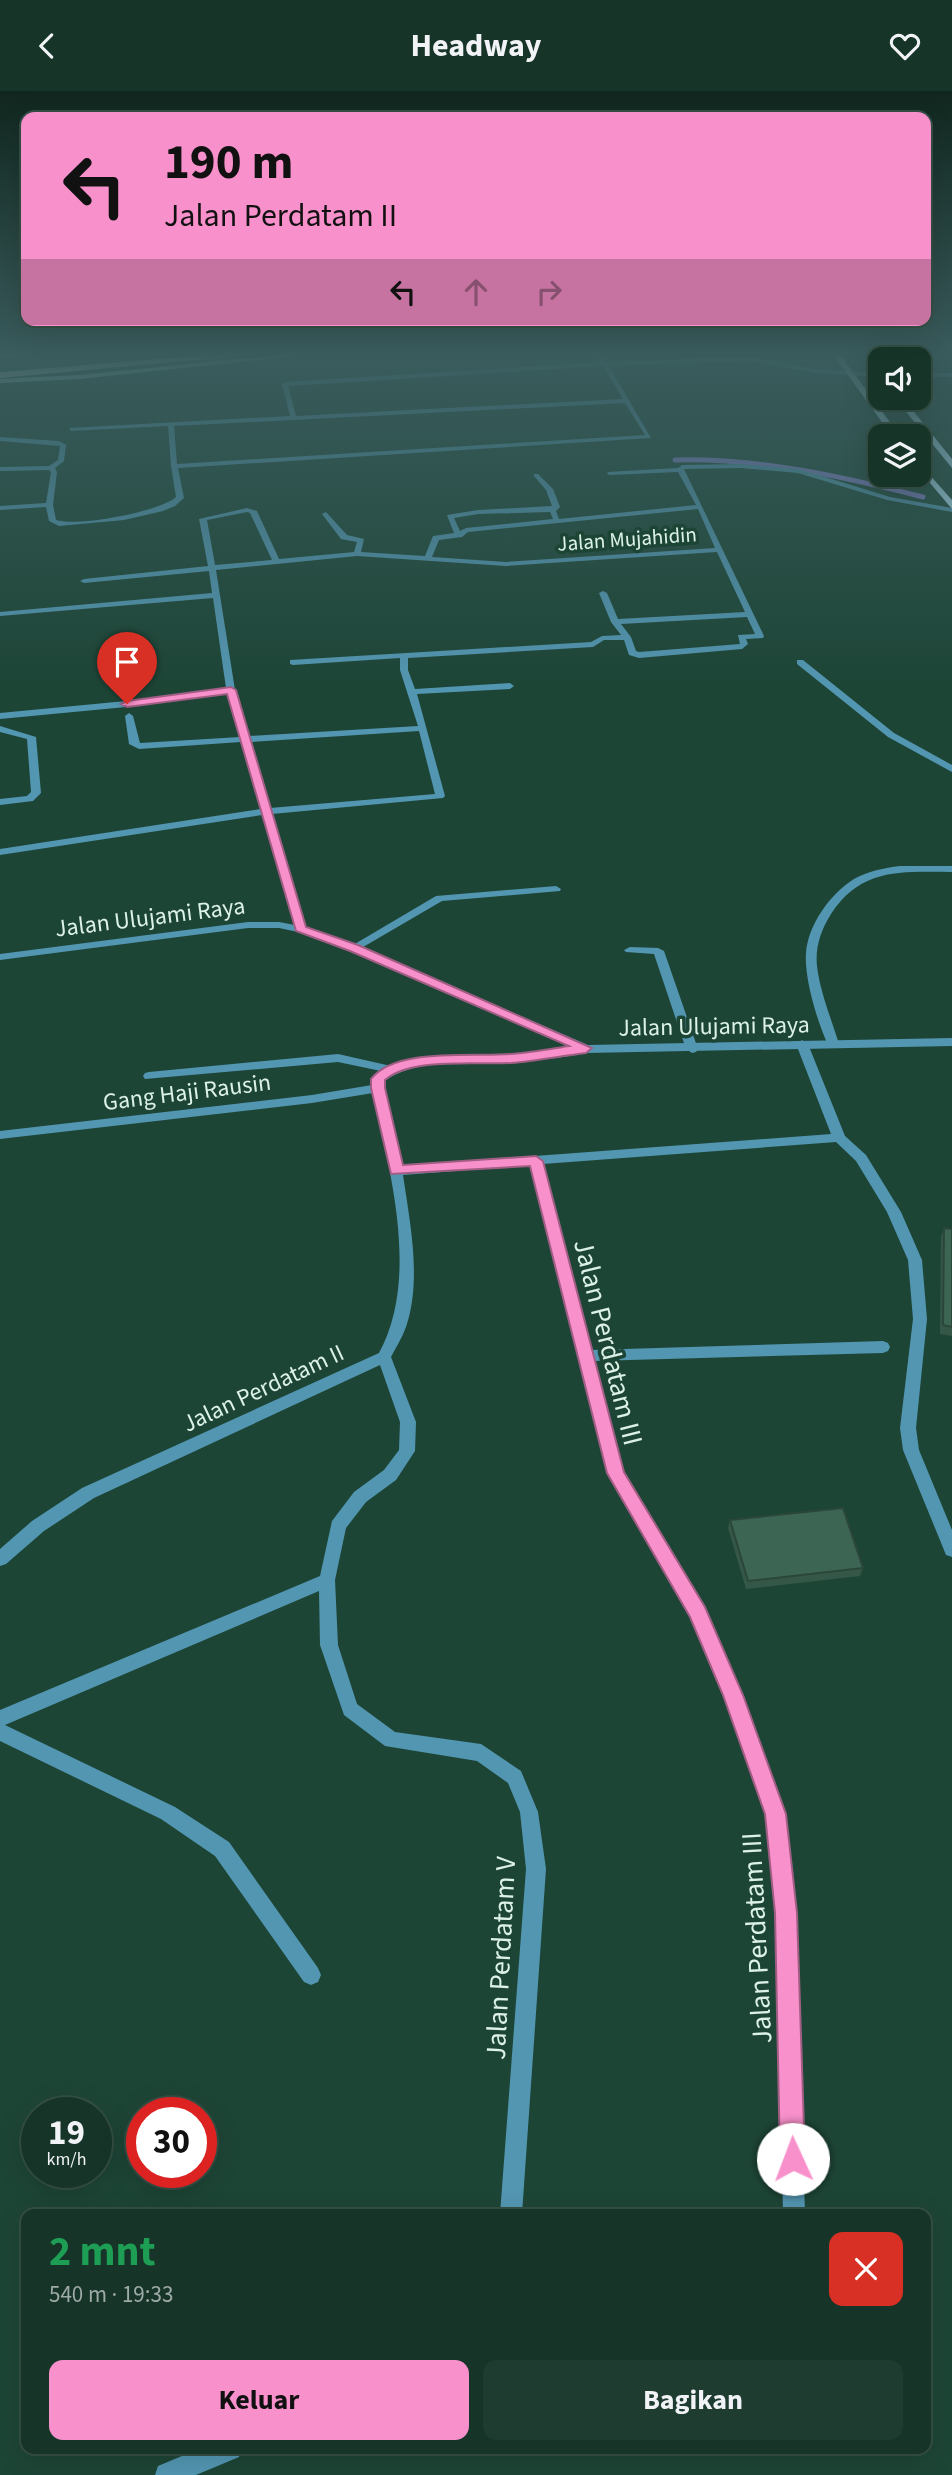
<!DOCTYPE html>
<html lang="id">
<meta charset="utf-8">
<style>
:root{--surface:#163428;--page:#1f3c30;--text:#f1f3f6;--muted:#9eaaa8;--line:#354f45;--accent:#f890cb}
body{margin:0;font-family:"Source Sans 3",sans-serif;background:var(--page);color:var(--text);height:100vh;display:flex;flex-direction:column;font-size:26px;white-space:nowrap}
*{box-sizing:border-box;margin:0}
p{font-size:23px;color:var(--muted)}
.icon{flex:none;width:38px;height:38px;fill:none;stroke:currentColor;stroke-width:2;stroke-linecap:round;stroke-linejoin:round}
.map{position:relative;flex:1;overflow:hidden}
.details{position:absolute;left:21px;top:2118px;width:910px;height:245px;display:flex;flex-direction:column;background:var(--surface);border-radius:14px;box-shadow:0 7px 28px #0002,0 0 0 2px var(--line)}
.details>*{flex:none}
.top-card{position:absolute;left:21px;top:21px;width:910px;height:214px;border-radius:14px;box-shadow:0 7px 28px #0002,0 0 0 2px var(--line);background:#f890cb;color:#111;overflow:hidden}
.fabs{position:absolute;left:868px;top:256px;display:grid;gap:14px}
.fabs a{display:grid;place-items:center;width:63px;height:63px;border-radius:14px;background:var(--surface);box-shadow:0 7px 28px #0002,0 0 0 2px var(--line);font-size:35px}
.speed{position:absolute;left:21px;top:2006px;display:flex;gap:14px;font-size:35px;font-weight:700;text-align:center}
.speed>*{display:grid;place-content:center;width:91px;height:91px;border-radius:50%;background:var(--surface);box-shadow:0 7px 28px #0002,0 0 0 2px var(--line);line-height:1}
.speed small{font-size:18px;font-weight:400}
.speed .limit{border:10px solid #d22;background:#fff;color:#111}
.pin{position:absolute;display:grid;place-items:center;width:60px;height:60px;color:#fff;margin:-72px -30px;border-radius:50% 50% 50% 0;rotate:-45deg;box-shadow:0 0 7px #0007}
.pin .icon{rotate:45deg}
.me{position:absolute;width:77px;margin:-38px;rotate:358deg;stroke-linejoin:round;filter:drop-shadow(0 0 5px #0008)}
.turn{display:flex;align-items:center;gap:24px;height:147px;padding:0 28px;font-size:32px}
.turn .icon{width:91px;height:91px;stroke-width:2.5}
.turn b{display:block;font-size:49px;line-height:60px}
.lanes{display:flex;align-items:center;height:66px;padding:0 28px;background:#0003;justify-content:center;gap:35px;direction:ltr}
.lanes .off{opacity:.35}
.round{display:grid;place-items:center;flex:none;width:74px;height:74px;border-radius:14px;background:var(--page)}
.overview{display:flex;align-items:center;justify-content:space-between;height:119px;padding:0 28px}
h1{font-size:42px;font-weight:700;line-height:52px;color:#1e9e55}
.action{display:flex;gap:14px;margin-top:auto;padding:14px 28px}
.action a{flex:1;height:80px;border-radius:14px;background:var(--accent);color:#111;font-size:28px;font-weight:700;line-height:80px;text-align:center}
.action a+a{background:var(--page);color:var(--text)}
header{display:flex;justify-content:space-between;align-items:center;height:91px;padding:0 28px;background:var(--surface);font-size:32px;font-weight:700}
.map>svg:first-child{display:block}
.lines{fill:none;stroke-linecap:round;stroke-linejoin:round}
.stream{stroke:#8580cd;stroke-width:5}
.minor{fill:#5396b1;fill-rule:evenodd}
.tertiary{fill:#5396b1;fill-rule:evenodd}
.primary{fill:#b2e4fa;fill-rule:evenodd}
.motorway{fill:#fafafa;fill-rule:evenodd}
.wall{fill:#345748}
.building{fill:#3d6554;stroke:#2b473b;stroke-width:2}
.route{fill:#f890cb;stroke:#a15e84;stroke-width:2}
.labels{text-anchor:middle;stroke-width:7;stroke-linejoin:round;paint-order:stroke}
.far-street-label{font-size:21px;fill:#dcf2e7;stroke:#1d4536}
.street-label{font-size:24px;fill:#dcf2e7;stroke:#1d4536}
.near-street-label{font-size:28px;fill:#dcf2e7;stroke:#1d4536}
</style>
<header><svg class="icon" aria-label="back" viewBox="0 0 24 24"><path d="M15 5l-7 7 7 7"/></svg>Headway<svg class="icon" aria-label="heart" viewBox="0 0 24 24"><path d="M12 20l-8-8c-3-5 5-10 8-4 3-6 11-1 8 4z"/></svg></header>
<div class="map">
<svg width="952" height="2384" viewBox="0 0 952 2384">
<rect width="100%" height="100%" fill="#1d4536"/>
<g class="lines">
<path class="stream" d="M675 369C760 367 841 385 923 406"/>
<g class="minor">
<path d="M595 262H601L606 271 749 266 815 278 880 282V286L815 282 749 270 609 275 651 347 178 377 184 407 175 415 163 420 124 429 59 435 49 430 46 416 0 419V415L46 412 51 381 49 379 0 380V376L49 375 58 369 60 355 0 350V346L59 350 66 354 64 370 55 377 57 381 53 414 56 429C77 436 159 421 176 406L171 375 168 335 71 340 69 337 290 325 282 293 285 291 601 271ZM603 275 623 308 296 325 288 295ZM625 312 645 344 177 373 174 335Z"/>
<rect x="919" y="282" width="33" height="4"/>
<path d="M741 373 799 378 890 406 952 417V421L887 409 798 382 741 377 684 378 764 545 763 547 746 548 748 553 742 558 639 567 629 564 624 549H604L593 556 408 567V579L415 598 510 592 514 595 510 598 417 603 445 705 443 707 272 723 305 838 304 840 300 841 295 838 262 724 0 764V758L261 718 241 651 139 658 129 653 125 625 129 622 133 625 140 652 240 646 228 602 126 616 0 628V622L126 610 226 597 213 507 0 525V521L212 502 209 480 84 492 80 490 84 488 208 475 199 428 247 417 257 420 279 468 354 461 357 451 341 448 322 423 326 421 347 444 364 448 361 461 425 465 433 445 454 442 447 424 478 419 552 415 546 399 534 385V383H538L553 398 560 416 556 420 559 428 696 414 678 381 609 384 607 381 678 377 682 374ZM698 418 715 457 506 471 432 466 439 449 462 446 468 441ZM247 421 250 422 272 469 215 474 207 429ZM550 421 553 428 466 437 460 440 454 427 478 423ZM717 461 745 521 618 528 607 502 603 500 599 502 611 531 621 544 602 545 591 551 290 569V573L293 574 400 567V579L418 635 249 645 235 599 216 479 357 465 506 475ZM747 526 755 543 738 544 740 553 639 561 636 560 631 546 621 533ZM419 640 435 703 270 717 251 651Z"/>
<path d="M797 569H803L894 642 952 674V681L888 646 797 573Z"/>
<path d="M0 635 36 646 41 702 33 710 0 714V708L27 705 31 701 27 648 0 641Z"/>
<path d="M900 775H952V781C902 781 862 776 831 823 821 839 815 856 817 875 820 901 831 927 839 953L837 956H829C818 933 804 888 806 862 808 834 830 803 854 788 868 780 884 777 900 775Z"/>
<path d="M556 795 561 798 560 800 442 810 358 859 354 860 348 857 436 805Z"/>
<path d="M630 856 658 857 664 860 698 958 696 961 692 962 686 958 654 863 626 861 624 859Z"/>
<path d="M802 949 808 953 845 1045 866 1064 901 1121 922 1169 927 1228 916 1337 919 1359 952 1439V1466L946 1464 944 1459 903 1359 900 1337 913 1228 908 1169 887 1121 856 1070 836 1051 543 1073 591 1259 883 1250 888 1252 890 1256 888 1260 883 1262 594 1270 623 1381 704 1517 742 1604 784 1723 796 1822 805 2123H783L776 1822 766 1723 724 1604 691 1526 607 1382 531 1074 403 1084C410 1132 422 1189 406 1236 402 1247 396 1256 391 1266L416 1331 415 1360 396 1389 366 1411 346 1437 335 1489 338 1554 357 1613 395 1641 481 1653 521 1680 538 1721 546 1778 522 2123H500L526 1778 520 1721 508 1692 477 1670 385 1655 344 1624 320 1554 319 1500 5 1634 175 1716 229 1751 318 1877 321 1884 318 1891 311 1894 304 1891 215 1765 161 1728 0 1650V1619L320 1485 332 1430 354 1401 384 1379 399 1359 400 1331 380 1274 94 1407 44 1440 6 1473 0 1475V1458L32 1430 82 1397 379 1262C420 1187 390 1081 373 1002L312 1012 0 1048V1040L312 1004 372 994 374 985 381 980 338 971 145 988 143 985 145 982 149 981 338 963 391 975 423 966 519 963 586 954 590 955V961C559 968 525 971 494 971 456 972 417 968 384 990V997L401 1075 831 1043 796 953Z"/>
<path d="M201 2357H242L239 2366 196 2384H155L158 2375Z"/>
</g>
<path class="tertiary" d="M248 831H279L300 835 358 855 588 954 952 947V955L586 962 350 859 298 841 279 837H248L0 869V863Z"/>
<g class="primary">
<path d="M297 262H324L79 288 0 292V288L79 284Z"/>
<path d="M832 262H839L900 345H892Z"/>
<path d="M861 262H868L880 278V285Z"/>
<path d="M894 306H902L952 368V377Z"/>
<path d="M919 372 952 409V418L919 379Z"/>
</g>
<g class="motorway">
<path d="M0 262H30L0 268Z"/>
<path d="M233 262H272L0 287V281Z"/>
</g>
</g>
<g class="wall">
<path d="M944 1137 952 1138V1245L940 1243 941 1146Z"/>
<path d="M730 1429 863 1477 860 1485 746 1498 728 1437Z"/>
</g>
<g class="building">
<path d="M944 1137 952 1138V1236L943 1234Z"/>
<path d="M843 1417 863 1477 748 1490 730 1429Z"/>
</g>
<linearGradient id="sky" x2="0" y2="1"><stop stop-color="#10261e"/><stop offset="0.44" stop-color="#3a5c5d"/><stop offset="1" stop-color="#3a5c5d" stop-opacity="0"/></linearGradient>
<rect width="952" height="596" fill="url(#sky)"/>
<path class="route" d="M231 596 236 599 306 836 358 854 592 957 586 962C561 965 536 970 511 972 476 974 411 966 385 989V997L403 1074 536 1065 543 1070 624 1381 705 1516 743 1604 786 1723 797 1822 805 2068 801 2077 793 2080 784 2077 780 2068 775 1822 765 1723 723 1604 690 1526 607 1382 530 1075 391 1083 371 997V988C395 956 473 966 510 963 530 962 550 958 569 955L350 860 296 840 227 603 127 616 121 613 127 610Z"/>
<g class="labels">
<g class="far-street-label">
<text transform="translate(627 448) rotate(-4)" y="7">Jalan Mujahidin</text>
</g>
<g class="street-label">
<text transform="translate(150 826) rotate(-7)" y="8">Jalan Ulujami Raya</text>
<text transform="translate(714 935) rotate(-1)" y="8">Jalan Ulujami Raya</text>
<text transform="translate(187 1001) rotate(-7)" y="8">Gang Haji Rausin</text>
<text transform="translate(263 1297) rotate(-25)" y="8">Jalan Perdatam II</text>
</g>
<g class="near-street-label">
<text transform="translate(609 1251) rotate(76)" y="10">Jalan Perdatam III</text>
<text transform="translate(756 1847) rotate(-93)" y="10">Jalan Perdatam III</text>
<text transform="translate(500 1867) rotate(-87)" y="10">Jalan Perdatam V</text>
</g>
</g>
</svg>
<div class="fabs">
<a><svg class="icon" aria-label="sound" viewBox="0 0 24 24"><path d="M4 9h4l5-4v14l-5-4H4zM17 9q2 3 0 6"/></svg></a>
<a><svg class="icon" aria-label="layers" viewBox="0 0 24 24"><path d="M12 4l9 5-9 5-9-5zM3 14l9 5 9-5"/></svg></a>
</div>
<div class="speed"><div>19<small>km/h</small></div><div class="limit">30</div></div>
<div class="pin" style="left:127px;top:613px;background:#d93025"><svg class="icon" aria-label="arrive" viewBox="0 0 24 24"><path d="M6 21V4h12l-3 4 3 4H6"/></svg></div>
<svg class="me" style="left:793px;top:2068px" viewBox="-20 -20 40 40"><circle r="19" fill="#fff"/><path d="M0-13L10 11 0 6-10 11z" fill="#f890cb"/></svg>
<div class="top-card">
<div class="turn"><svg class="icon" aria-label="left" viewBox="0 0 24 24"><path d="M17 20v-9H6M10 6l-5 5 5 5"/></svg><div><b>190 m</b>Jalan Perdatam II</div></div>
<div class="lanes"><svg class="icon" aria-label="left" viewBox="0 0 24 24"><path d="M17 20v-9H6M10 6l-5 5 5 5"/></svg><svg class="icon off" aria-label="ahead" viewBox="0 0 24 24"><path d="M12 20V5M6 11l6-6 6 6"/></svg><svg class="icon off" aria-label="right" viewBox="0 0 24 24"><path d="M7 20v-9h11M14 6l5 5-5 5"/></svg></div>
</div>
<section class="details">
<div class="overview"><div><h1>2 mnt</h1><p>540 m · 19:33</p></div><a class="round" style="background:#d93025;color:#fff"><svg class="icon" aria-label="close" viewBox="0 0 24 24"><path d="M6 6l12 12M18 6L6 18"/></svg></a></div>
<div class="action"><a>Keluar</a><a>Bagikan</a></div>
</section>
</div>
